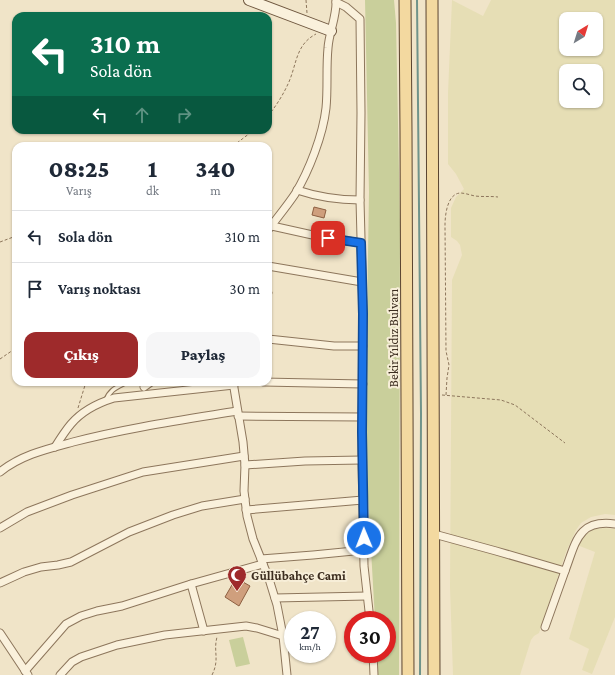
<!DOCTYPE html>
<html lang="tr">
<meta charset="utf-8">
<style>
:root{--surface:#fff;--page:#f6f6f7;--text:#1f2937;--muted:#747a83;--line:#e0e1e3;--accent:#9e2a2b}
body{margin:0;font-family:"Crimson Pro",serif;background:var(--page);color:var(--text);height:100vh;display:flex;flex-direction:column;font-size:15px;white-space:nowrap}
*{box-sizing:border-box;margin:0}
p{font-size:13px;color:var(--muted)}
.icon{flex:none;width:22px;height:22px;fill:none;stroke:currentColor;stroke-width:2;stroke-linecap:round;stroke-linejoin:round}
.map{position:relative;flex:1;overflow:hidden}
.panel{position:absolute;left:12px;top:142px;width:260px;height:244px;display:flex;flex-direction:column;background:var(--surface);border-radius:12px;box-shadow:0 1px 3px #0004}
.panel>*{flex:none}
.banner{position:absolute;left:12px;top:12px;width:260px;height:122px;border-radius:12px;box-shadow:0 1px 3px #0004;background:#0b6e4f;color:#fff;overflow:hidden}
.needle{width:26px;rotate:38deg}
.fabs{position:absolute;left:559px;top:12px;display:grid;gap:8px}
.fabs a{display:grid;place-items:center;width:44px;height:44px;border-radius:8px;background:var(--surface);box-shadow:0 1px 3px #0004;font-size:20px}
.speed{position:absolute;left:284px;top:611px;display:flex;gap:8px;font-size:20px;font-weight:700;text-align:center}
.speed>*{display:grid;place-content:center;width:52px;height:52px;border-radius:50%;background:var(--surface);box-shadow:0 1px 3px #0004;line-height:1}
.speed small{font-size:10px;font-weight:400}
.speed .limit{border:6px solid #d22;background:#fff;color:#111}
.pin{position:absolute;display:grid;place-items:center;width:34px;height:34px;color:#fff;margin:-17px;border-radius:8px;box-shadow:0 2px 6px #0006}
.me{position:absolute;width:44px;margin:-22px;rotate:359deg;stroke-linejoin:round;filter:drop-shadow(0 0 3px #0008)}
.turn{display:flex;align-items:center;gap:14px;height:84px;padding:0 12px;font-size:18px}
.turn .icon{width:52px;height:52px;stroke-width:2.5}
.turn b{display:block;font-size:28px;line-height:34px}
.lanes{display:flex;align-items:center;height:38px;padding:0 12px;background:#0003;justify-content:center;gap:20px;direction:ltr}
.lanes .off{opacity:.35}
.eta{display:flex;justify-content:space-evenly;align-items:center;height:68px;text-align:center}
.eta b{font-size:24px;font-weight:800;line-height:28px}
.action{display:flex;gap:8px;margin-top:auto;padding:8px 12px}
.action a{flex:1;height:46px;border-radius:12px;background:var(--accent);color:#fff;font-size:16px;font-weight:800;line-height:46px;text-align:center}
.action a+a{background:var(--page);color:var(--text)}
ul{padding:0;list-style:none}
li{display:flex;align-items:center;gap:12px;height:52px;padding:0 12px;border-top:1px solid var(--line)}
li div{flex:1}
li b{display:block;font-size:15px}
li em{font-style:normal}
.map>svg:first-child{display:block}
.farmland{fill:#e6deb5;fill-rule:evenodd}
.green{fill:#c9cf9b}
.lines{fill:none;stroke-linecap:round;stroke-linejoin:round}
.stream{stroke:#6f938a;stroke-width:2}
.building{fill:#cf9f7d;stroke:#8d5f41}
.lane-casing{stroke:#8d765c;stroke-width:5.5}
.street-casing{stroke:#8d765c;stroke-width:9}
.secondary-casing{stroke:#6f573f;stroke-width:12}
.primary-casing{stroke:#5b4430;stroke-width:13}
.path{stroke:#8d765c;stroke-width:1;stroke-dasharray:3 2;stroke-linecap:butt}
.lane{stroke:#faf1dc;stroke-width:3.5}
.street{stroke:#faf1dc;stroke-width:7}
.secondary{stroke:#faf1dc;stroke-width:10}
.primary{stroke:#f3d9a0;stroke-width:11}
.route-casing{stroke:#114b97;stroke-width:10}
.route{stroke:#1a73e8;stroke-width:7}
.labels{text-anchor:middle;stroke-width:4;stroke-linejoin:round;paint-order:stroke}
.street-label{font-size:13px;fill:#3d2e20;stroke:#f7eed8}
.poi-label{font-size:13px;font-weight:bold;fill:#3d2e20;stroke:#f7eed8;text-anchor:start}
</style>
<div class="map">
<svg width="615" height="675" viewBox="0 0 615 675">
<rect width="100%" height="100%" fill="#f0e4c8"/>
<g class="farmland">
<path d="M452 0 483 16 491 0H615V515L605 514 591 517 581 523 576 530 566 552 539 633 534 636 531 640 520 675H453L450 587 452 280 462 255 460 245 457 241 451 237V208L456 197 464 189 456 174 448 164V93ZM566 19H596V49H566ZM566 71H596V101H566Z"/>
<path d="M605 528 615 529V617L592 674 582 670 589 649 569 639 595 552 577 545 584 536 587 533 594 529Z"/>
</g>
<g class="green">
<path d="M365 0H394L396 23 400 223 399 675H378L377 654H387V620H375L365 444 369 192Z"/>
<path d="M243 637 250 664 236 667 229 640Z"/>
</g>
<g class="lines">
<path class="stream" d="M417 0 421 413 420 675"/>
</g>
<g class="building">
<path d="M314 207 326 210 324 218 312 215Z"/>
<path d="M236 578 250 586 239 606 225 597Z"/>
</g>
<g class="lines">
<g class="lane-casing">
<path id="lane" d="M106 400C110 389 118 387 127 382"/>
</g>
<g class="street-casing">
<g id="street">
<path d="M336 2 346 7 360 19 361 113 360 200 363 314 362 460 364 566 370 620"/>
<path d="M297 190C318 197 338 200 360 200"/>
<path d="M272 226 317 236 361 243"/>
<path d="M268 230C277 218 287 206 295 194 309 171 323 135 326 108 328 88 326 68 328 48 329 32 337 16 336 0"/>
<path d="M268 266 362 282"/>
<path d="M268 339 334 346H363"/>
<path d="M233 382 243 442 245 465 244 491 247 516 253 539 269 579 277 605 283 636 287 675"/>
<path d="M263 382 363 384"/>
<path d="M144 387 151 382"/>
<path d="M238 416 362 417"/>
<path d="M55 447C60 439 65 431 71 424 82 411 98 403 114 398L234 385"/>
<path d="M245 465 305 461 362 460"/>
<path d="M0 472C21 455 47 449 73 442 127 428 182 420 237 411"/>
<path d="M246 510 363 500"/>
<path d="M0 528 27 512 72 495 143 472 244 456"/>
<path d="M434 534 496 551 565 571C576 542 578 519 615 524"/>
<path d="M261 559 313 555 364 550"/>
<path d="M0 583 24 572 41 567 58 565 71 562 129 532 173 515 202 506 245 499"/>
<path d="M191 584 204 631"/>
<path d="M275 598 367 596"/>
<path d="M545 627 565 571"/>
<path d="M0 633 28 675"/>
<path d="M373 654 374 675"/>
<path d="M25 671 66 624 81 616 97 611 122 606 191 584 263 564"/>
<path d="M60 675 72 662 81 657 117 645 165 635 246 626 257 628 283 636"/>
</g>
</g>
<g class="secondary-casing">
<path id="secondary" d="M249 0 331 31"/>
</g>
<g class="primary-casing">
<g id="primary">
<path d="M405 0 406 131 408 675"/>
<path d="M432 0 434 675"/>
</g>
</g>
<g class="path">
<path d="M306 0 307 13"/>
<path d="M268 116C276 106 283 95 288 84 297 65 295 45 316 34"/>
<path d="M233 146 254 130"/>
<path d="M0 242 16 236"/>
<path d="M268 288 270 289 272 292 271 300V307"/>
<path d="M0 359 16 348"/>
<path d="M442 395 501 400 515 405 565 443"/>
<path d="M446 395 447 378 449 365 446 351 445 225C445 216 447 194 460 193 465 193 470 195 475 196 483 197 490 196 498 197"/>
<path d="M78 408 86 382"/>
<path d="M212 675C220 659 213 652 217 637"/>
</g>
<use href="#lane" class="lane"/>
<use href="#street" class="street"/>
<use href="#secondary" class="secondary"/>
<use href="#primary" class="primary"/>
</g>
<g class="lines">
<g class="route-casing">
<path id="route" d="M328 238 361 243 363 314 362 432 364 538"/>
</g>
<use href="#route" class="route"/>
</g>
<defs>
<g id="mosque-pin" transform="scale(1)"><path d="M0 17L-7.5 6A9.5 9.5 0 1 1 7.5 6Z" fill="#9e2a2b" stroke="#f7eed8"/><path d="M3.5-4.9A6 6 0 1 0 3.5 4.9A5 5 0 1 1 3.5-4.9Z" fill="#fff"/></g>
</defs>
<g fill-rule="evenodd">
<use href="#mosque-pin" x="237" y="575"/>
</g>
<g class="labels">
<g class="street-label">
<text transform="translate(393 338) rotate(-90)" y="5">Bekir Yıldız Bulvarı</text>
</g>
<g class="poi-label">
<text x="251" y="580">Güllübahçe Cami</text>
</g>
</g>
</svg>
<div class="fabs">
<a><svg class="needle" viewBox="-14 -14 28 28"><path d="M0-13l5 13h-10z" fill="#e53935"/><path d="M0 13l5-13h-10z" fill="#747a83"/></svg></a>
<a><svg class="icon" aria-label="search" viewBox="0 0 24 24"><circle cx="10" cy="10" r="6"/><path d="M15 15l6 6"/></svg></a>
</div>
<div class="speed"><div>27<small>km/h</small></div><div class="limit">30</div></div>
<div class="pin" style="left:328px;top:238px;background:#d93025"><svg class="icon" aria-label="arrive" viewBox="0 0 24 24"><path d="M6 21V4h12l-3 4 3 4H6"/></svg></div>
<svg class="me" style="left:364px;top:538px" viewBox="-20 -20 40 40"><circle r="17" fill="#1a73e8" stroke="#fff" stroke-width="3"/><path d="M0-11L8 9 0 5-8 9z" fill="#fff"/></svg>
<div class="banner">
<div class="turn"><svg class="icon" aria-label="left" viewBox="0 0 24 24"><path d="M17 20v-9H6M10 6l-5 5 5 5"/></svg><div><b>310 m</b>Sola dön</div></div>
<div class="lanes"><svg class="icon" aria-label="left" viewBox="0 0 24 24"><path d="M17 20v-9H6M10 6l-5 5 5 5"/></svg><svg class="icon off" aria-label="ahead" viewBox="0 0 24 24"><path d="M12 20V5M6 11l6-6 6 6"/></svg><svg class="icon off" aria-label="right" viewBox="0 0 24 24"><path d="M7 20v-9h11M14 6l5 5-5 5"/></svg></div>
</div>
<section class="panel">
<div class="eta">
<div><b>08:25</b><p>Varış</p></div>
<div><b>1</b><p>dk</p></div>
<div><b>340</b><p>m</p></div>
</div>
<ul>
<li><svg class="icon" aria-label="left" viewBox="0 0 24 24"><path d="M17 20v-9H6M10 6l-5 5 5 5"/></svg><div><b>Sola dön</b></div><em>310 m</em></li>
<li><svg class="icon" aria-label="arrive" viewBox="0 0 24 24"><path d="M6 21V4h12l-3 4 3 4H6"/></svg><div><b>Varış noktası</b></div><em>30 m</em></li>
</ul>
<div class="action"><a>Çıkış</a><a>Paylaş</a></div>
</section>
</div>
